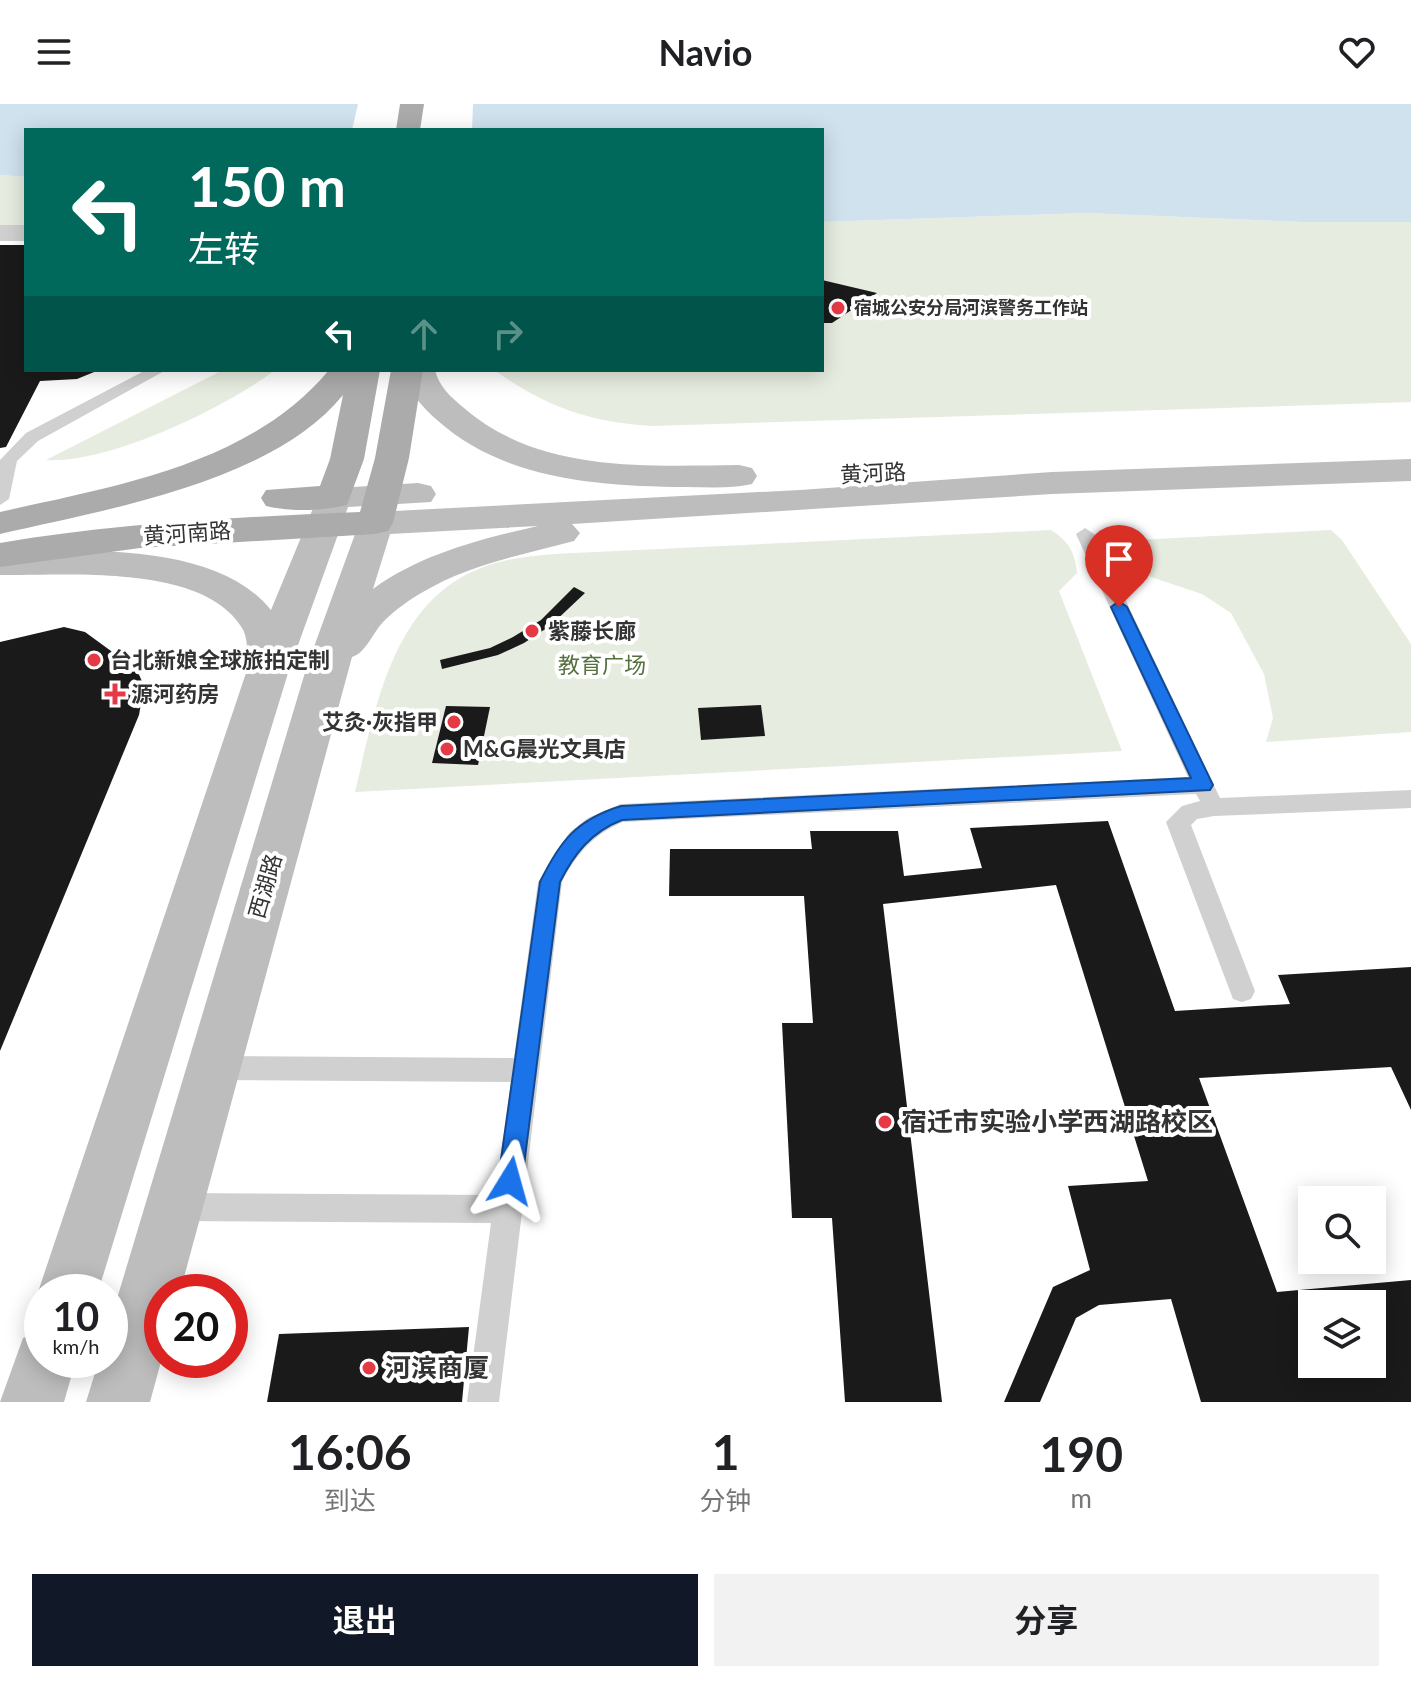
<!DOCTYPE html>
<html lang="zh">
<meta charset="utf-8">
<style>
:root{--surface:#fff;--page:#f2f2f2;--text:#202124;--muted:#757577;--accent:#111827}
body{margin:0;font-family:Lato,"Noto Sans SC",sans-serif;background:var(--page);color:var(--text);height:100vh;display:flex;flex-direction:column;font-size:30px;white-space:nowrap}
*{box-sizing:border-box;margin:0}
p{font-size:26px;color:var(--muted)}
.icon{flex:none;width:44px;height:44px;fill:none;stroke:currentColor;stroke-width:2;stroke-linecap:round;stroke-linejoin:round}
.map{position:relative;height:1298px;overflow:hidden}
.panel{display:flex;flex-direction:column;background:var(--surface);flex:1}
.panel>*{flex:none}
.hud{position:absolute;left:24px;top:24px;width:800px;height:244px;border-radius:0px;box-shadow:0 4px 20px #0003;background:#00695c;color:#fff;overflow:hidden}
.fabs{position:absolute;left:1298px;top:1082px;display:grid;gap:16px}
.fabs a{display:grid;place-items:center;width:88px;height:88px;border-radius:0px;background:var(--surface);box-shadow:0 4px 20px #0003;font-size:40px}
.speed{position:absolute;left:24px;top:1170px;display:flex;gap:16px;font-size:40px;font-weight:700;text-align:center}
.speed>*{display:grid;place-content:center;width:104px;height:104px;border-radius:50%;background:var(--surface);box-shadow:0 4px 20px #0003;line-height:1}
.speed small{font-size:20px;font-weight:400}
.speed .limit{border:12px solid #d22;background:#fff;color:#111}
.pin{position:absolute;display:grid;place-items:center;width:68px;height:68px;color:#fff;margin:-82px -34px;border-radius:50% 50% 50% 0;rotate:-45deg;box-shadow:0 0 8px #0007}
.pin .icon{rotate:45deg}
.me{position:absolute;width:88px;margin:-44px;rotate:8deg;stroke-linejoin:round;filter:drop-shadow(0 0 6px #0008)}
.turn{display:flex;align-items:center;gap:28px;height:168px;padding:0 32px;font-size:36px}
.turn .icon{width:104px;height:104px;stroke-width:2.5}
.turn b{display:block;font-size:56px;line-height:68px}
.lanes{display:flex;align-items:center;height:76px;padding:0 32px;background:#0003;justify-content:center;gap:40px;direction:ltr}
.lanes .off{opacity:.35}
.eta{display:flex;justify-content:space-evenly;align-items:center;height:136px;text-align:center}
.eta b{font-size:48px;font-weight:700;line-height:56px}
.action{display:flex;gap:16px;margin-top:auto;padding:16px 32px}
.action a{flex:1;height:92px;border-radius:0px;background:var(--accent);color:#fff;font-size:32px;font-weight:700;line-height:92px;text-align:center}
.action a+a{background:var(--page);color:var(--text)}
header{display:flex;justify-content:space-between;align-items:center;height:104px;padding:0 32px;background:var(--surface);font-size:36px;font-weight:700}
.map>svg:first-child{display:block}
.green{fill:#e6ecdf}
.water{fill:#cfe2ee}
.pier{fill:#fff}
.building{fill:#1a1a1a;fill-rule:evenodd}
.lines{fill:none;stroke-linecap:round;stroke-linejoin:round}
.lane{fill:#d0d0d0;fill-rule:evenodd}
.street{fill:#d0d0d0;fill-rule:evenodd}
.secondary{fill:#bdbdbd;fill-rule:evenodd}
.primary{fill:#ababab;fill-rule:evenodd}
.route{fill:#1a73e8;stroke:#114b97;stroke-width:2}
.poi-dot{fill:#e63946;stroke:#fff;stroke-width:3}
.labels{text-anchor:middle;stroke-width:8;stroke-linejoin:round;paint-order:stroke}
.far-poi-label{font-size:18px;font-weight:bold;fill:#333;stroke:#fff;text-anchor:start}
.street-label{font-size:22px;fill:#333;stroke:#fff}
.poi-label{font-size:22px;font-weight:bold;fill:#333;stroke:#fff;text-anchor:start}
.park-label{font-size:22px;fill:#56703f;stroke:#fff}
.near-poi-label{font-size:26px;font-weight:bold;fill:#333;stroke:#fff;text-anchor:start}
</style>
<header><svg class="icon" aria-label="menu" viewBox="0 0 24 24"><path d="M4 6h16M4 12h16M4 18h16"/></svg>Navio<svg class="icon" aria-label="heart" viewBox="0 0 24 24"><path d="M12 20l-8-8c-3-5 5-10 8-4 3-6 11-1 8 4z"/></svg></header>
<div class="map">
<svg width="1411" height="1298" viewBox="0 0 1411 1298">
<rect width="100%" height="100%" fill="#fff"/>
<g class="green">
<path d="M0 71 26 73V123H0Z"/>
<path d="M1086 109 1303 118H1411V298L653 322C588 318 547 303 494 266H822V118Z"/>
<path d="M223 266H275C225 304 109 360 46 356Z"/>
<path d="M1051 426C1068 437 1075 447 1077 469L1059 487 1122 647 355 688C375 606 392 498 481 464 517 450 557 450 596 448Z"/>
<path d="M1331 426 1342 436 1411 540V628L1266 638 1273 614 1264 570 1231 509 1202 490 1133 467 1118 437Z"/>
</g>
<path class="water" d="M0 0H1411V118H1303L1086 109 822 118V26H26V73L0 71Z"/>
<path class="pier" d="M358 0H473L472 26H352Z"/>
<g class="building">
<path d="M0 141H26V266H99L77 275 40 277 6 343 0 344Z"/>
<path d="M822 176 877 189 832 219H822Z"/>
<path d="M574 483 585 489 550 522 524 539 498 551 442 565 440 556 490 544 513 533 541 516Z"/>
<path d="M64 523 85 528 137 566 144 582 139 611 0 947V538Z"/>
<path d="M761 601 765 632 701 636 698 604Z"/>
<path d="M446 602 490 603 478 661 432 659Z"/>
<path d="M1108 717 1175 907 1290 900 1278 871 1411 863V1006L1391 963 1199 974 1277 1188 1411 1176V1298H1201L1171 1195 1099 1201 1076 1214 1040 1298H1004L1053 1183 1090 1166 1068 1082 1148 1077 1056 781 883 800 942 1298H845L832 1114H792L782 919H813L804 792H669L670 745H812L810 727H898L904 772 982 764 970 724ZM1312 1200H1372V1260H1312Z"/>
<path d="M469 1223 462 1298H267L279 1230Z"/>
</g>
<g class="lines">
<g class="lane">
<path d="M146 266H166L38 337 17 357 9 395 0 401V356L26 329Z"/>
<path d="M1085 424 1094 430 1220 694 1411 686V704L1214 712 1197 715 1191 721 1255 887 1251 895 1242 898 1233 895 1166 718 1182 702 1200 697 1196 690 623 718C594 730 576 750 562 778L499 1298H467L491 1119 175 1117 165 1113 160 1103 165 1093 175 1089 495 1091 511 978 213 976 203 973 200 964 203 955 213 952 514 954 538 778 569 729 588 714 621 700 1188 673 1076 430Z"/>
</g>
<rect class="street" x="0" y="121" width="26" height="16"/>
<g class="secondary">
<path d="M403 266H435C439 283 451 293 464 304 539 369 646 362 739 361L752 364 757 372 752 380C730 385 707 383 685 383 598 382 504 376 437 316 422 303 407 286 403 266Z"/>
<path d="M1411 355V377L1052 390 572 420 580 429 574 437C522 451 470 460 423 488 409 496 395 506 384 517 373 528 366 549 352 553L180 1188H162V1254L150 1298H86L99 1256H110V1218L307 562 362 411 375 408 800 386 1052 368ZM538 422C481 435 421 450 373 485L390 430Z"/>
<path d="M418 379 431 382 436 390 431 398 348 403 289 566 98 1188H42V1199L38 1188 247 566C247 553 249 535 242 524 203 459 66 472 0 471V447C81 447 216 437 271 506L321 385Z"/>
<path d="M42 1226V1256H76L64 1298H0L23 1234Z"/>
</g>
<g class="primary">
<path d="M400 0H424L420 26H396Z"/>
<path d="M329 266H380L364 355 347 401C322 407 291 408 266 402L261 394 266 386 320 382 330 355 343 291C273 378 104 406 0 430V408C115 382 250 361 329 266Z"/>
<path d="M391 266H423L409 354 393 419 388 427 375 430 140 444 0 463V439C119 419 239 413 360 408L375 354Z"/>
</g>
</g>
<path class="route" d="M1119 497 1127 503 1213 681 1210 686 622 716C591 728 574 750 560 778L522 1077 518 1086 510 1089 502 1086 498 1077 540 778C560 737 576 716 621 702L1191 674 1111 503Z"/>
<g class="poi-dot">
<circle cx="838" cy="204" r="8"/>
<circle cx="532" cy="527" r="8"/>
<circle cx="94" cy="556" r="8"/>
<path d="M111 578h8v8h8v8h-8v8h-8v-8h-8v-8h8z"/>
<circle cx="454" cy="618" r="8"/>
<circle cx="447" cy="645" r="8"/>
<circle cx="885" cy="1018" r="8"/>
<circle cx="369" cy="1264" r="8"/>
</g>
<g class="labels">
<g class="far-poi-label">
<text x="854" y="210">宿城公安分局河滨警务工作站</text>
</g>
<g class="street-label">
<text transform="translate(873 369) rotate(-3)" y="8">黄河路</text>
<text transform="translate(187 429) rotate(-4)" y="8">黄河南路</text>
<text transform="translate(265 782) rotate(-74)" y="8">西湖路</text>
</g>
<g class="poi-label">
<text x="548" y="535">紫藤长廊</text>
<text x="110" y="564">台北新娘全球旅拍定制</text>
<text x="131" y="598">源河药房</text>
<text x="438" y="626" text-anchor="end">艾灸·灰指甲</text>
<text x="463" y="653">M&amp;G晨光文具店</text>
</g>
<g class="park-label">
<text x="602" y="569">教育广场</text>
</g>
<g class="near-poi-label">
<text x="901" y="1027">宿迁市实验小学西湖路校区</text>
<text x="385" y="1273">河滨商厦</text>
</g>
</g>
</svg>
<div class="fabs">
<a><svg class="icon" aria-label="search" viewBox="0 0 24 24"><circle cx="10" cy="10" r="6"/><path d="M15 15l6 6"/></svg></a>
<a><svg class="icon" aria-label="layers" viewBox="0 0 24 24"><path d="M12 4l9 5-9 5-9-5zM3 14l9 5 9-5"/></svg></a>
</div>
<div class="speed"><div>10<small>km/h</small></div><div class="limit">20</div></div>
<div class="pin" style="left:1119px;top:503px;background:#d93025"><svg class="icon" aria-label="arrive" viewBox="0 0 24 24"><path d="M6 21V4h12l-3 4 3 4H6"/></svg></div>
<svg class="me" style="left:510px;top:1077px" viewBox="-20 -20 40 40"><path d="M0-17L14 15 0 8-14 15z" fill="#1a73e8" stroke="#fff" stroke-width="4"/></svg>
<div class="hud">
<div class="turn"><svg class="icon" aria-label="left" viewBox="0 0 24 24"><path d="M17 20v-9H6M10 6l-5 5 5 5"/></svg><div><b>150 m</b>左转</div></div>
<div class="lanes"><svg class="icon" aria-label="left" viewBox="0 0 24 24"><path d="M17 20v-9H6M10 6l-5 5 5 5"/></svg><svg class="icon off" aria-label="ahead" viewBox="0 0 24 24"><path d="M12 20V5M6 11l6-6 6 6"/></svg><svg class="icon off" aria-label="right" viewBox="0 0 24 24"><path d="M7 20v-9h11M14 6l5 5-5 5"/></svg></div>
</div>
</div>
<section class="panel">
<div class="eta">
<div><b>16:06</b><p>到达</p></div>
<div><b>1</b><p>分钟</p></div>
<div><b>190</b><p>m</p></div>
</div>
<div class="action"><a>退出</a><a>分享</a></div>
</section>
